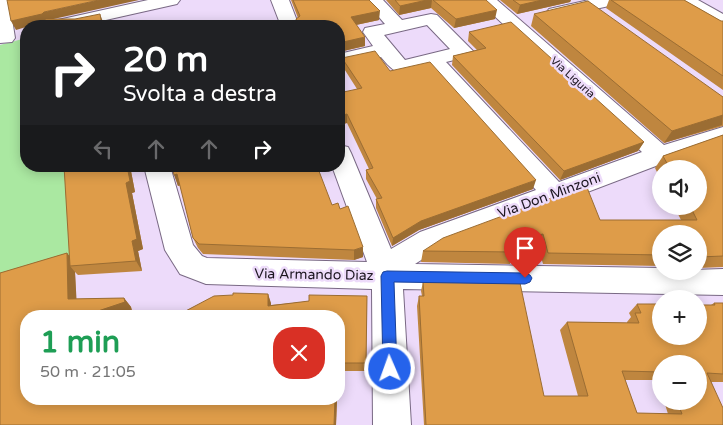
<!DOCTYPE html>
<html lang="it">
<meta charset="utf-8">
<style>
:root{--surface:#fff;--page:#f2f2f2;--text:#222;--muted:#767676}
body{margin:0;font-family:"Varela Round",sans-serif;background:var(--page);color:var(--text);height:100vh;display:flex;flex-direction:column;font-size:19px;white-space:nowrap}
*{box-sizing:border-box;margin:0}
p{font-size:16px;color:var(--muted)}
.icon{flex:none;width:28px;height:28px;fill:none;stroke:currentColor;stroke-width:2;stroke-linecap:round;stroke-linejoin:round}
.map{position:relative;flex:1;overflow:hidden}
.details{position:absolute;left:20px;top:310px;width:325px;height:95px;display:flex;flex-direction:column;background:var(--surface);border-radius:20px;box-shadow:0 2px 12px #0003}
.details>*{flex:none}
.hud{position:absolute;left:20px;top:20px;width:325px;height:152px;border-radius:20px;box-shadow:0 2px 12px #0003;background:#202124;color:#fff;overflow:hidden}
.controls{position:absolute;left:652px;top:160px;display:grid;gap:10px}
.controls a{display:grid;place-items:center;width:55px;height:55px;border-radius:50%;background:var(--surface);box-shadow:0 2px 12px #0003;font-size:25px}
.pin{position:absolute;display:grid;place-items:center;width:42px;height:42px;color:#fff;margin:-51px -21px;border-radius:50% 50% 50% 0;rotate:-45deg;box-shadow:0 0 5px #0007}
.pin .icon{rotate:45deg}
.me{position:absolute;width:55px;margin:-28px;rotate:358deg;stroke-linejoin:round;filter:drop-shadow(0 0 4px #0008)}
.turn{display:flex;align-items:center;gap:18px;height:105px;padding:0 20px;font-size:22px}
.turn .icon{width:65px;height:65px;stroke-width:2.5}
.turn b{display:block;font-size:35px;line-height:42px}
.lanes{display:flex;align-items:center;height:48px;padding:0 20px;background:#0003;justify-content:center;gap:25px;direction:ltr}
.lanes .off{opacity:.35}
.round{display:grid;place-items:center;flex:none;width:52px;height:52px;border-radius:20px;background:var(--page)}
.overview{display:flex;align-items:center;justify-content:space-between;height:85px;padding:0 20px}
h1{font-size:30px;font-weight:700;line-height:38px;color:#1e9e55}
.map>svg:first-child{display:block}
.green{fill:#aae8a1}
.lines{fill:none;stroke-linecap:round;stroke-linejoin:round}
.minor-casing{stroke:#796984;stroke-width:2}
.minor{fill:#fff;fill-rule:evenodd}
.wall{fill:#bf863f;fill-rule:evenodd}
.shaded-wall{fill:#9b6d33}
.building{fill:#de9c49;stroke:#9b6d33;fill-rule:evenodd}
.route{fill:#2563eb;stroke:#184099}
.labels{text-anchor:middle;stroke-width:5;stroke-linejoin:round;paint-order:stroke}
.far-street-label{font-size:11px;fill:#1c1620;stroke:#eddbfa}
.street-label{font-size:14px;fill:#1c1620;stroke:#eddbfa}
</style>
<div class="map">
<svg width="723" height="425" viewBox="0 0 723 425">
<rect width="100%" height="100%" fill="#eddbfa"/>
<path class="green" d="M26 38V166H70L72 263 0 284V45Z"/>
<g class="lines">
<g class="minor-casing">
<g id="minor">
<path d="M0 0H9L15 38 12 42 0 43Z"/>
<path d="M148 0H180L177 4 79 26H47L49 22Z"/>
<path d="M271 0H289L299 26H281Z"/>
<path d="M364 0H383L402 20 431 14 437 15 474 52 471 56 446 62 559 182 642 152 477 0H497L664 145 723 127V143L669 161 440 248 415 264 661 268V271L723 269V295L403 289 411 425H373L372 289 206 284 180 274 165 250 144 166H170L193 245 202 256 207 258 367 262 332 166H339V145L348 147 351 153 391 249 420 232 536 190 427 67C401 73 399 79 381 57L339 66V54L373 46 363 32 365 28 385 24ZM427 25 450 49 405 60 384 35Z"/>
<path d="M589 0H621L618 4 555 18 549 17 546 13 549 9Z"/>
<path d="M677 0H698L723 14V28L716 26 680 4Z"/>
</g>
</g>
<use href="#minor" class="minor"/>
</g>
<g class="wall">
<path d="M291 0H369L379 20 356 25 365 46 339 52V26H297L296 19 298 18Z"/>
<path d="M386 0H486L495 19 454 28 431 8 399 15Z"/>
<path d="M500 0H571L570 2 517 14Z"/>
<path d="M609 0H684L721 21H723V90L606 8Z"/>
<path d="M534 14 723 97V126L664 143 531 26Z"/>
<path d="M469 32 644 142 638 151 560 180 452 65 453 56 477 50 468 41Z"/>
<path d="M342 58 390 71 533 189 419 230 392 246 376 208V199H377L366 179V170L369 169 347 123 339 125 357 89 343 67Z"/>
<path d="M723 135V267L699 268V234H661V266L543 264 538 246 514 251 510 264 421 262 423 251 600 220H681L674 206H699V169H661V180L655 168 663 156Z"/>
<path d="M64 166H130L135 192 132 193 143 249 138 251 142 271 78 275 75 272 76 299 124 298 131 307 132 311 116 316H26V399H337L336 425H0V273L67 253 70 257Z"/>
<path d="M172 166 332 205 363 257 354 260 203 254 198 248 193 238 180 185 178 186Z"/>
<path d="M423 282 544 396H578L560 330 567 322 627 323V322L631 317 629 313 637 304 711 305 714 303H723V382H711L723 425H424L417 306 419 296H422L421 291ZM661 364 699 401H664L668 414 637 413 625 380H656L661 395Z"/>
<path d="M268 294 271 305 367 296 366 371H339V316H178Z"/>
</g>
<g class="shaded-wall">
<path d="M99 0H139L49 20 47 23 31 26H26V27L16 30 11 21 44 12Z"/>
<path d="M427 0H432L431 8 399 15 400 6Z"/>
<path d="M542 0H571L570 2 517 14 520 5Z"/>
<path d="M497 10 495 19 454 28 456 19Z"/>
<path d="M380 11 379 20 351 26V17Z"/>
<path d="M100 14 103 22 104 26H102Z"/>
<path d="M365 37V46L339 52V43Z"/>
<path d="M347 114V123L339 125V116Z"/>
<path d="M723 115 722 125 664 143 672 131Z"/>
<path d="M644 142 638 151 560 180 564 171Z"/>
<path d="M127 166H130L135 192 132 193 143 249 138 251 142 271 136 261 132 241 126 183Z"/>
<path d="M177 174 181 185 178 186 174 175Z"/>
<path d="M536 180 533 189 419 230 392 246 393 238 421 221Z"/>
<path d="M543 234 538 246 511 252 512 241Z"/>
<path d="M363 247V257L354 260V250Z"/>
<path d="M67 253 75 263 70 266 75 272 77 308 68 299Z"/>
<path d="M268 294 271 303V315L268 306Z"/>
<path d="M124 298 131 307 132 311 116 316H83Z"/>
<path d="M335 399H337L336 425H334Z"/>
</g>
<g class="building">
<path d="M7 0H99L44 12 42 14 11 21Z"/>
<path d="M293 0H369L380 11 351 17 365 37 339 43V26H298L296 19 300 16Z"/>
<path d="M395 0H427L400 6Z"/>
<path d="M433 0H486L497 10 456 19Z"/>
<path d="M513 0H542L520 5Z"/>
<path d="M611 0H684L721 21H723V76Z"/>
<path d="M588 1 723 97V115L672 131 534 14Z"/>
<path d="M100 14 102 26H46L45 19H75Z"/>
<path d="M511 22 644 142 564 171 453 56 486 48 469 32Z"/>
<path d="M375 51 390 71 430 62 536 180 421 221 393 238 376 199 382 198 366 170 373 168 347 114 339 116V93L362 88 342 58Z"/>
<path d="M723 135V256L699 257V234H661V255L548 253 543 234 512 241 515 252 423 251 443 238 586 185 600 220H697L690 206H699V169H670L663 156Z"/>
<path d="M64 166H127L130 181 126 183 137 239 132 241 136 261 70 266Z"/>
<path d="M172 166H317L332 205 338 203 340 209 348 206 363 247 354 250 199 244 193 238 177 174 174 175Z"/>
<path d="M67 253 68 299 124 298 125 302 83 316H26V399H335L334 425H0V273Z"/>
<path d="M423 282 520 283 544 396H588L567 322 639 323 635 313H641L637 304H661V336H699V305H715L714 303H723V374L707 373 723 408V425H426L419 296H424ZM661 364H699V401H677L682 414 637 413 622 371 661 372Z"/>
<path d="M233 293 268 294V306L309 301V295L367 296 366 363H339V316H178V315L214 296 233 295Z"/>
</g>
<path class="route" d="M387 271 525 273 530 275 532 278 530 282 525 284 394 282 397 369 395 374 390 376 385 374 383 369 381 276 383 272Z"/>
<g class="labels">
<g class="far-street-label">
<text transform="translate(573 77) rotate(42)" y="4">Via Liguria</text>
</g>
<g class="street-label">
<text transform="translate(549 195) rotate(-20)" y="5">Via Don Minzoni</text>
<text transform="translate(314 274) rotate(1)" y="5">Via Armando Diaz</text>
</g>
</g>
</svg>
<div class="controls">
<a><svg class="icon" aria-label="sound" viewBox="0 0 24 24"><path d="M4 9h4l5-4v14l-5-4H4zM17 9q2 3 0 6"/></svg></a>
<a><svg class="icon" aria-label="layers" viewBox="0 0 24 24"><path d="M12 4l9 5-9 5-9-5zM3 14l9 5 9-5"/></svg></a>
<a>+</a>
<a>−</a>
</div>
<div class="pin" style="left:525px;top:278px;background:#d93025"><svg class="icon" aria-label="arrive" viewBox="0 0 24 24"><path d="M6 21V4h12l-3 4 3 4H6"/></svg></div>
<svg class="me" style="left:390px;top:369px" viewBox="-20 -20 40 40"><circle r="17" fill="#2563eb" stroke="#fff" stroke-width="3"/><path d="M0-11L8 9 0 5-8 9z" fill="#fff"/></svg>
<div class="hud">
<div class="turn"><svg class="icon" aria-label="right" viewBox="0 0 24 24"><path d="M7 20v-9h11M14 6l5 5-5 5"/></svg><div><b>20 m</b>Svolta a destra</div></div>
<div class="lanes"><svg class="icon off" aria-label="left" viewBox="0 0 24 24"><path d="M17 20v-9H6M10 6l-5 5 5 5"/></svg><svg class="icon off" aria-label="ahead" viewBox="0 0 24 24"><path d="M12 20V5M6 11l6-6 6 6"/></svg><svg class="icon off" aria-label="ahead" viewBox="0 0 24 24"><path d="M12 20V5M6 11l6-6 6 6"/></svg><svg class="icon" aria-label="right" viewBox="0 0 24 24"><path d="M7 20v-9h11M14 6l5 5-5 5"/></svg></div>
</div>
<section class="details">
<div class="overview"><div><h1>1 min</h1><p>50 m · 21:05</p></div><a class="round" style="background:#d93025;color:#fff"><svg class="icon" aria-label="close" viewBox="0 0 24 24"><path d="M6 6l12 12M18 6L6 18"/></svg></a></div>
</section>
</div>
